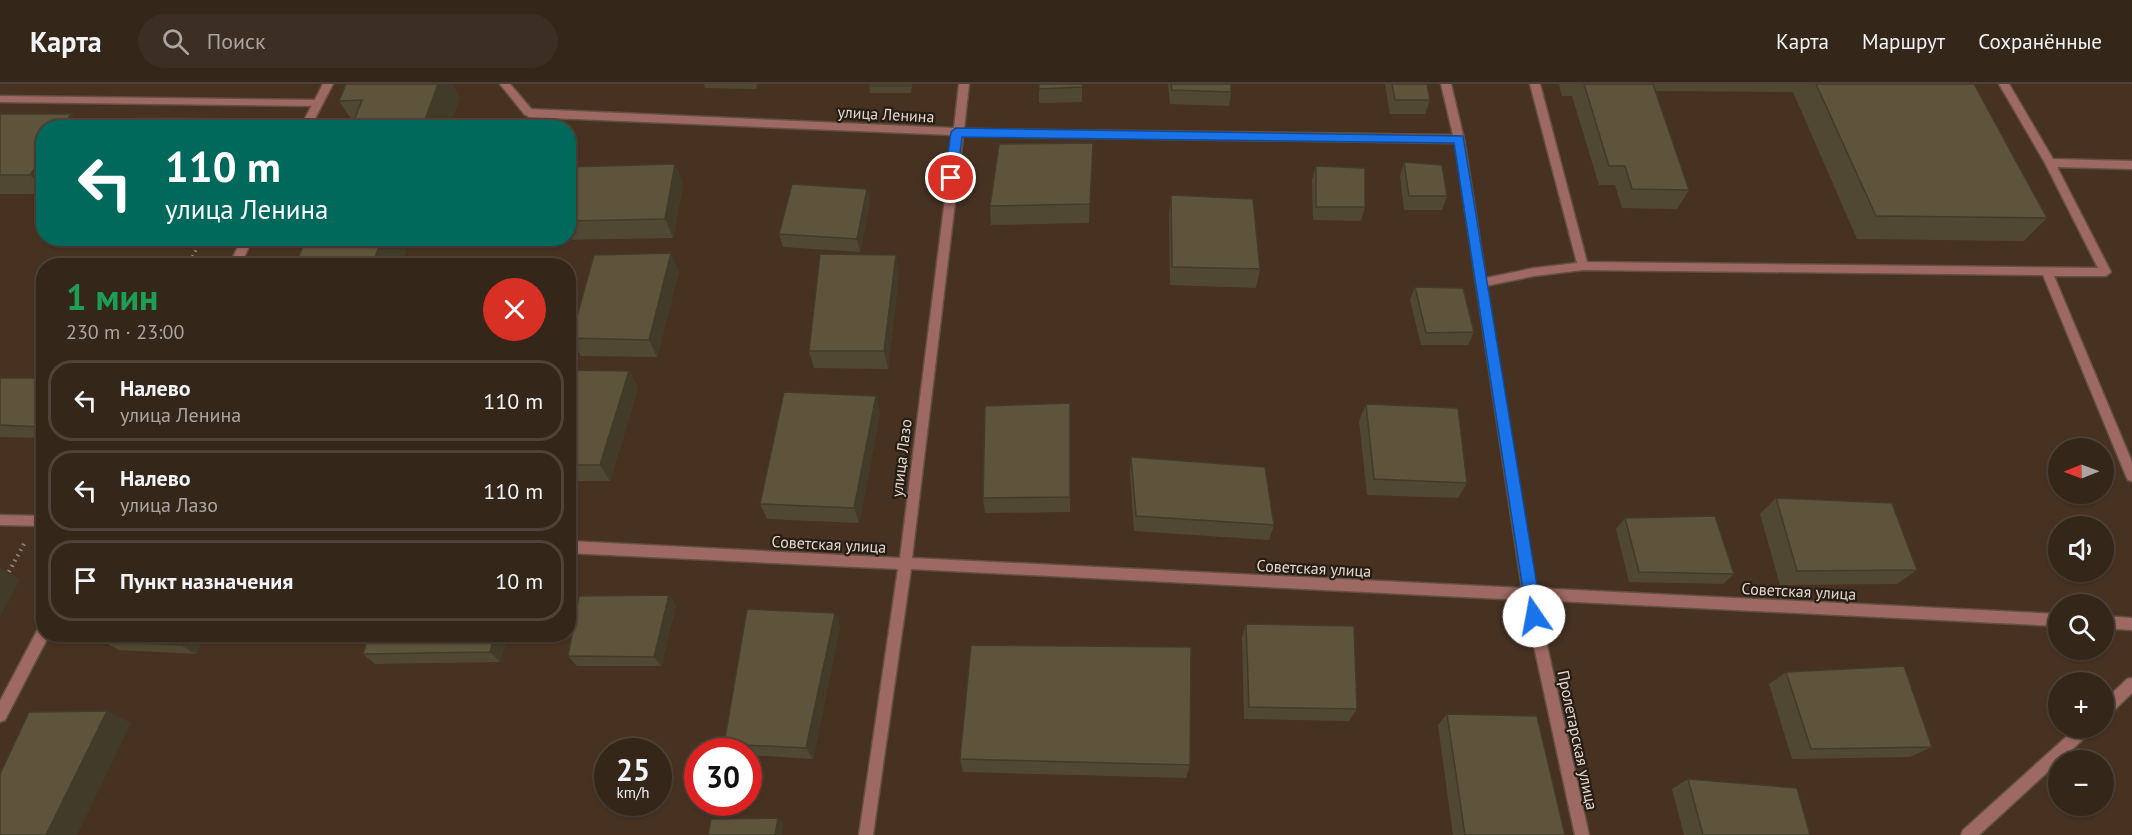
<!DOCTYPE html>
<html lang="ru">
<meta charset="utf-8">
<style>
:root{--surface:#35261a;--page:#3d2e23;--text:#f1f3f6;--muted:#aaa5a2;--line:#4f4339}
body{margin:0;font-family:"PT Sans",sans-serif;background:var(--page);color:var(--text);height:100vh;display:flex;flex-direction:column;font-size:22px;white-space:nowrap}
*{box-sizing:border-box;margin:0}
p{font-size:20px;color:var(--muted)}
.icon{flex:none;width:33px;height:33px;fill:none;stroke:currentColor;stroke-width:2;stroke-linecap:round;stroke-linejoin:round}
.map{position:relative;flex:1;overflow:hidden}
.sheet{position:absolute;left:36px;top:174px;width:540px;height:384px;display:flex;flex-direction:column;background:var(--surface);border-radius:24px;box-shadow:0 2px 4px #0004,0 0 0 2px var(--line)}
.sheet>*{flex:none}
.guide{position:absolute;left:36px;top:36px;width:540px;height:126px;border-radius:24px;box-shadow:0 2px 4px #0004,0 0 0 2px var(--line);background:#00695c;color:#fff;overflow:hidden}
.needle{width:39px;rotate:269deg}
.fabs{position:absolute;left:2048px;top:354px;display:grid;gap:12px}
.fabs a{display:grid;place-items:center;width:66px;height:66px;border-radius:50%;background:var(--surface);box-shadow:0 2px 4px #0004,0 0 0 2px var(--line);font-size:30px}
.speed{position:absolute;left:594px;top:654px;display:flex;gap:12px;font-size:30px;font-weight:700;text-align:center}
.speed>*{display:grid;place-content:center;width:78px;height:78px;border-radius:50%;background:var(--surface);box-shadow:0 2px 4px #0004,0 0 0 2px var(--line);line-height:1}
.speed small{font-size:15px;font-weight:400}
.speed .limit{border:9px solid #d22;background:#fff;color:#111}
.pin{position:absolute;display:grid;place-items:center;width:51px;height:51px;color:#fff;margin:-26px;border:3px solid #fff;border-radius:50%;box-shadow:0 2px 6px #0007}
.me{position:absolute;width:66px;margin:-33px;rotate:348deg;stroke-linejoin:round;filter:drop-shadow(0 0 4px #0008)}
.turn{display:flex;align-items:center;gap:21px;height:126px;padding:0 30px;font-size:27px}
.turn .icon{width:78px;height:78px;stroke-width:2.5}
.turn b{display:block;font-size:42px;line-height:51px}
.round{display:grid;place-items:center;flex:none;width:63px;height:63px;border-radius:32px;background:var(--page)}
.overview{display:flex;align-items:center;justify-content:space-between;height:102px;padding:0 30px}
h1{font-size:36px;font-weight:700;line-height:45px;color:#1e9e55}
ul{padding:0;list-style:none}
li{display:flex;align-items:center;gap:18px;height:81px;margin:0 12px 9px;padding:0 18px;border:3px solid var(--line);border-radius:24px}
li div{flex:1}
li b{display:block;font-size:22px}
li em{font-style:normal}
header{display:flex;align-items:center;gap:36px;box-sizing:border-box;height:84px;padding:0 30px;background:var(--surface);border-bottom:2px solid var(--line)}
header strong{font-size:28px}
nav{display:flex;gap:33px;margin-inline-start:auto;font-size:21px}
.search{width:420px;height:54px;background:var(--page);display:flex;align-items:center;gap:15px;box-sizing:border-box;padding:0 21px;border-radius:33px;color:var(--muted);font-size:22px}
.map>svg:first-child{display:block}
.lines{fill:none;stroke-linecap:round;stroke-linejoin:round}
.service-casing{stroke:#635041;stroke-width:3}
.minor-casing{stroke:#635041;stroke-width:3}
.tertiary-casing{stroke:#635041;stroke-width:3}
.path-far1{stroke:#98867a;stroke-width:3;stroke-dasharray:1.5 4;stroke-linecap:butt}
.path{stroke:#98867a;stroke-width:4;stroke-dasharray:1.5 4.5;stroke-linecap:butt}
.service{fill:#9e6962;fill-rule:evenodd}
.minor{fill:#9e6962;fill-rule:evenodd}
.tertiary{fill:#9e6962;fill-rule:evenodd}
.wall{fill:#514833}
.shaded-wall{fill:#423b29}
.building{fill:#5e543b;stroke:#423b29;stroke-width:1.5}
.route{fill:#1a73e8;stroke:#114b97;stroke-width:1.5}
.labels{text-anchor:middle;stroke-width:4.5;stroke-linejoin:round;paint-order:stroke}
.street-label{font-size:16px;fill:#e5d7cd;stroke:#261d15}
</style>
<header>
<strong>Карта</strong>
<div class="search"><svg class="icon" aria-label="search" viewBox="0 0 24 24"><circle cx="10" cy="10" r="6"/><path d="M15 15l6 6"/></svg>Поиск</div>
<nav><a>Карта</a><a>Маршрут</a><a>Сохранённые</a></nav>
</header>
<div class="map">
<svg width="2132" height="751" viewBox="0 0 2132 751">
<rect width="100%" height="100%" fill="#473222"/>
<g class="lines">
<g class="service-casing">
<g id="service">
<path d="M500 0H510L533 27V31H525Z"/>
<path d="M1530 0H1540L1587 178 2098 184 2045 79 1999 0H2009L2053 75 2132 77V85L2057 83 2111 188 2106 192H2054L2132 378V397L2128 396 2126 392 2043 191 1583 186 1534 192 1481 203 1477 202 1476 199 1477 196 1481 195 1534 184 1577 179Z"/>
</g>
</g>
<g class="minor-casing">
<g id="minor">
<path d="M959 0H969L964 45 1453 51 1441 0H1451L1464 55 1534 504 2058 530V542L1537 516 1589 751H1575L1524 516 911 485 873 751H859L898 485 568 469V457L900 474 953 51 529 33 524 29 529 25 954 44ZM963 52 1455 59 1522 504 912 474Z"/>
<path d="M0 12 318 16 323 19 318 22 0 18Z"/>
<path d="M0 431 44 432V442L0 441Z"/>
<path d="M2103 532 2132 534V546L2103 544Z"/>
</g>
</g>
<g class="tertiary-casing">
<g id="tertiary">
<path d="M323 0H333L310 44H300Z"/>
<path d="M242 154H253L240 182H229Z"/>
<path d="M44 541V550L49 551 5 636 0 638V617L39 543Z"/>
<path d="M2132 594V609L2108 632 2103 634V618L2127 595Z"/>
<path d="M2076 644H2092L2090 649 1979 751H1961L1963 746Z"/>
</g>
</g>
<path class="path-far1" d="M187 182 203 154"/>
<path class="path" d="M6 493 24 460"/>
<use href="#service" class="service"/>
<use href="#minor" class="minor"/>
<use href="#tertiary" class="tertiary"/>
</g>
<g class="wall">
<path d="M346 0H452L460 14 353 38 339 17Z"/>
<path d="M704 0H757L756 5 705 4Z"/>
<path d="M869 0H912L911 9H870Z"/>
<path d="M1039 0H1082V18L1039 19Z"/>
<path d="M1168 0H1231V8L1229 22 1170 20Z"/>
<path d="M1385 0H1427L1430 16 1425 30H1390Z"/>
<path d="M1559 0H1974L2047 134 2024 157 1857 155 1793 8 1655 7 1689 106 1677 125 1622 124 1615 101H1599L1572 12H1562Z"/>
<path d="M0 30 44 44V110H0Z"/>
<path d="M1093 59 1089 139 991 141 990 122Z"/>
<path d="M1404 78 1447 112 1442 126H1404L1400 92Z"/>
<path d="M675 80 683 100 673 154 560 156 559 154H568V83Z"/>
<path d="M1316 82 1365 123 1361 137 1313 136 1312 96Z"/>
<path d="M867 105 870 118 860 168 783 163 779 150Z"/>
<path d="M1171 111 1260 185 1256 204 1170 201 1169 130Z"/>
<path d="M679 187 657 273 581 272 571 254Z"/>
<path d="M899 189 888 285 814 284 809 267Z"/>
<path d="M1415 203 1474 248 1468 261H1421L1410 216Z"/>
<path d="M568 286 629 287 638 304 610 397H568Z"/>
<path d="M0 294H44V354L0 353Z"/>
<path d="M1070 319V428L985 429 983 414Z"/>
<path d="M1366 320 1467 399 1458 414 1367 411 1359 337Z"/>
<path d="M880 329 859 439 767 435 760 420Z"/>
<path d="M1131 373 1274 441 1269 456 1134 447 1130 389Z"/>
<path d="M1776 414 1917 486 1897 500 1780 501 1760 430Z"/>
<path d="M1625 434 1734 490 1723 500 1629 498 1616 445Z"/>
<path d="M669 511 676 521 661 582H577L568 572Z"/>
<path d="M1246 540 1357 625 1349 637 1244 635 1242 553Z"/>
<path d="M840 542 813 675 748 671V668H730L724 660Z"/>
<path d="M204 550 196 570 119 566 102 557Z"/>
<path d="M369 550H508L500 578 375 580 363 570Z"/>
<path d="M1786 588 1932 663 1910 673 1792 675 1769 600Z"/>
<path d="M1447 630 1565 751H1453L1438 641Z"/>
<path d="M960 675 1190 681 1186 694 963 688Z"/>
<path d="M1688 695 1810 751H1684L1672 705Z"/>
</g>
<g class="shaded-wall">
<path d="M438 0H452L460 14 449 44H422Z"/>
<path d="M71 30 84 44H62Z"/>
<path d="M252 35 259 44H248Z"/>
<path d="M1093 59V79L1089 139 1090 120Z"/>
<path d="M44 71V104L30 91Z"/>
<path d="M675 80 683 100 673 154 665 135Z"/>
<path d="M867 105 870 118 860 168 857 155Z"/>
<path d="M382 154H411L401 182H372Z"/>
<path d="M671 169 679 187 657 273 649 256Z"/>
<path d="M896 171 899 189 888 285 884 267Z"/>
<path d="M629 287 638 304 610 397 600 381Z"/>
<path d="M876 312 880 329 859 439 854 424Z"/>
<path d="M0 484 20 495 0 533Z"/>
<path d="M669 511 676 521 661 582 654 573Z"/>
<path d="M835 529 840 542 813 675 806 664Z"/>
<path d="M185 550H204L196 570 181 561Z"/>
<path d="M495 550H508L500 578 490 568Z"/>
<path d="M107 627 131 639 77 751H46Z"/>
<path d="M778 734 784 740 782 751H775Z"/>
</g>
<g class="building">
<path d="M346 0H438L422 44H351L362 16 339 17Z"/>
<path d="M869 0H911L910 2H869Z"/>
<path d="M1039 0H1082V3L1039 5Z"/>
<path d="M1171 0H1231V8L1172 6Z"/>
<path d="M1392 0H1427L1430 16H1395Z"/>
<path d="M1584 0H1653L1689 106 1632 105 1625 82H1609Z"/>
<path d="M1816 0H1974L2047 134 1876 132Z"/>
<path d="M0 30H71L62 44H44V71L30 91H0Z"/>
<path d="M138 33 252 35 248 44H132Z"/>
<path d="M1093 59 1090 120 990 122 999 60Z"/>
<path d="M1404 78 1442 81 1447 112H1409Z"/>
<path d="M675 80 665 135 568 137V83Z"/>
<path d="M1316 82 1365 84V123H1316Z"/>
<path d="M792 100 867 105 857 155 779 150Z"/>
<path d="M1171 111 1253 115 1260 185 1172 183Z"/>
<path d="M306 154H382L372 182H295Z"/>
<path d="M671 169 649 256 571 254 594 171Z"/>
<path d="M820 170 896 171 884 267H809Z"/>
<path d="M1415 203 1463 204 1474 248 1426 249Z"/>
<path d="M568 286 629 287 600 381H568Z"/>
<path d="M0 294H44V343L0 341Z"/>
<path d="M784 308 876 312 854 424 760 420Z"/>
<path d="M1070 319V413L983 414 985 322Z"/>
<path d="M1366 320 1458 324 1467 399 1374 395Z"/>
<path d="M1131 373 1265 383 1274 441 1136 432Z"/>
<path d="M1776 414 1892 419 1917 486 1797 487Z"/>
<path d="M1715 432 1734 490 1639 488 1625 434Z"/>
<path d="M669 511 654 573 568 572 579 512Z"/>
<path d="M747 525 835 529 806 664 724 660Z"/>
<path d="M1246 540 1354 542 1357 625 1249 623Z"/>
<path d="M105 550H185L181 561 102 557Z"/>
<path d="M369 550H495L490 568 363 570Z"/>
<path d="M971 561 1191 563 1190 681 960 675Z"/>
<path d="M1904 582 1932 663 1811 665 1786 588Z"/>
<path d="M107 627 46 751H0V690L29 628Z"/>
<path d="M1447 630 1537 632 1565 751H1465Z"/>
<path d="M1688 695 1797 704 1810 751H1703Z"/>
<path d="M778 734 775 751H708L711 735Z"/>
</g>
<path class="route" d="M956 44 1463 52 1542 532 1539 537 1534 539 1529 537 1527 532 1454 59 962 53 957 94 951 98 945 94 951 48Z"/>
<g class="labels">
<g class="street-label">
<text transform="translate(886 30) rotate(3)" y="6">улица Ленина</text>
<text transform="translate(901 374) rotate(-83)" y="6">улица Лазо</text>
<text transform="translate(829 460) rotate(3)" y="6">Советская улица</text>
<text transform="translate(1314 484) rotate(3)" y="6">Советская улица</text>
<text transform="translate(1799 507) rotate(3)" y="6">Советская улица</text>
<text transform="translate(1578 656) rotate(78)" y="6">Пролетарская улица</text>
</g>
</g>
</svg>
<div class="fabs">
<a><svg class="needle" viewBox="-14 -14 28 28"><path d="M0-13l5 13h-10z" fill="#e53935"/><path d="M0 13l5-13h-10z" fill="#aaa5a2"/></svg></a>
<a><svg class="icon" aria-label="sound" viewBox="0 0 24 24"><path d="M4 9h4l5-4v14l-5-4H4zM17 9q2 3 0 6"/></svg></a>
<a><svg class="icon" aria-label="search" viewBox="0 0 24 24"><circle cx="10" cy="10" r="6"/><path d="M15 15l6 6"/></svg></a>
<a>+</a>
<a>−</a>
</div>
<div class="speed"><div>25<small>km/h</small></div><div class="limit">30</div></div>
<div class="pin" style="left:951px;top:94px;background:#d93025"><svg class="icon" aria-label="arrive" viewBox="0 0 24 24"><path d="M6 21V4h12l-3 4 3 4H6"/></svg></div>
<svg class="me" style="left:1534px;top:532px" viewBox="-20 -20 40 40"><circle r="19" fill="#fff"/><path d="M0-13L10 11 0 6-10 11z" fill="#1a73e8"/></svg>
<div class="guide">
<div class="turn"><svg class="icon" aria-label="left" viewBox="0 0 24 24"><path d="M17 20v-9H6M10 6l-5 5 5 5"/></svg><div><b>110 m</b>улица Ленина</div></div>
</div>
<section class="sheet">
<div class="overview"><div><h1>1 мин</h1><p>230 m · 23:00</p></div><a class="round" style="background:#d93025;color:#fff"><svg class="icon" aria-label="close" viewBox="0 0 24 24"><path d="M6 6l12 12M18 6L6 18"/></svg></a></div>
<ul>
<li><svg class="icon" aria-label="left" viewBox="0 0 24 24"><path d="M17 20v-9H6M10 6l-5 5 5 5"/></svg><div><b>Налево</b><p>улица Ленина</p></div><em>110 m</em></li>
<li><svg class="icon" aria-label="left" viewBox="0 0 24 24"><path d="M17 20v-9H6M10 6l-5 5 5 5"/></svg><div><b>Налево</b><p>улица Лазо</p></div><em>110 m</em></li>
<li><svg class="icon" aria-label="arrive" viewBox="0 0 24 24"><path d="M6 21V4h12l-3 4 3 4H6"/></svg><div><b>Пункт назначения</b></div><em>10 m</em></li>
</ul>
</section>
</div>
